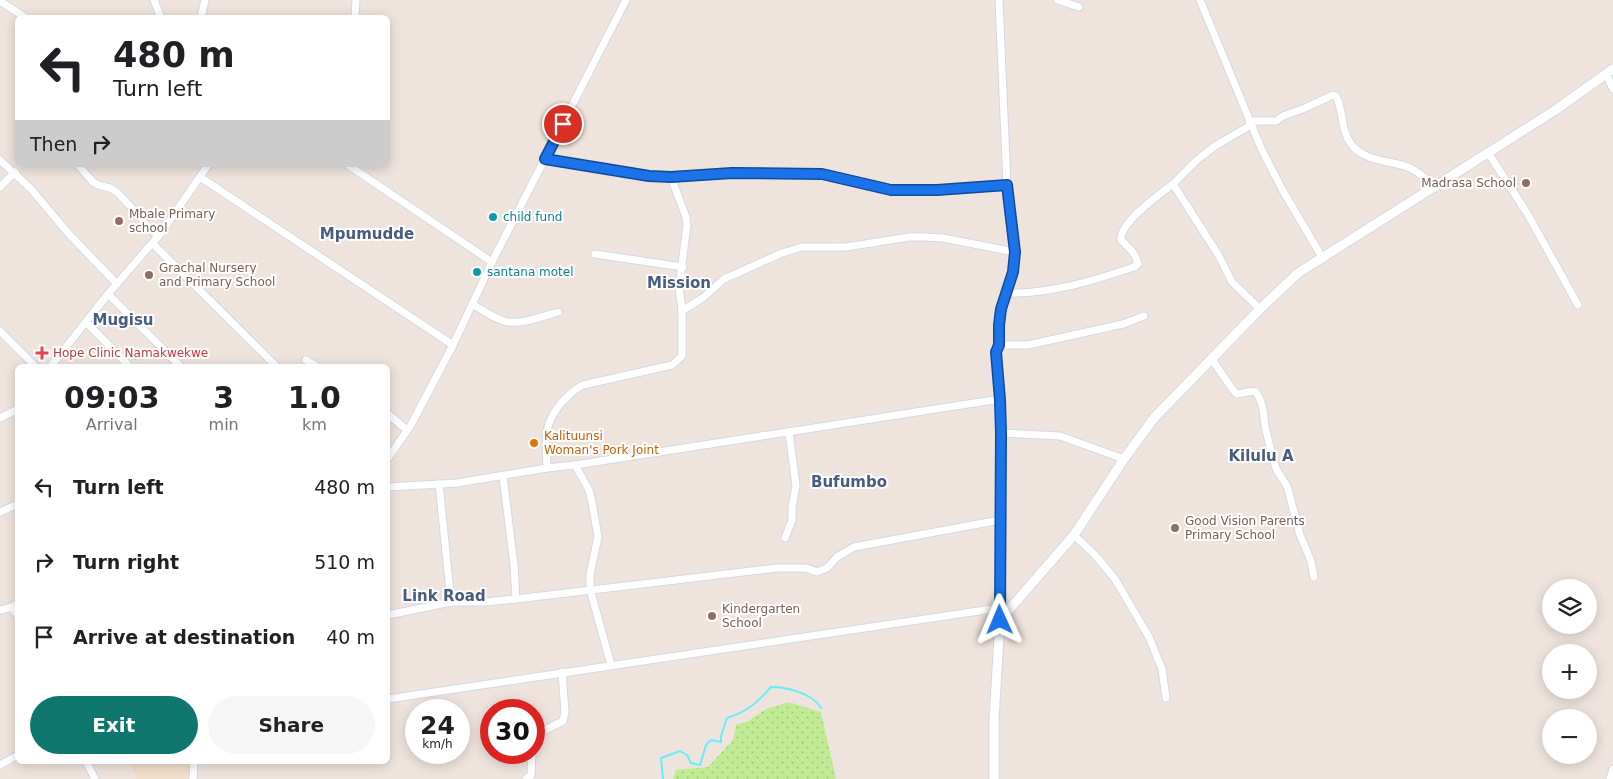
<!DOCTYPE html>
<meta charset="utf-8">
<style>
:root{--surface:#fff;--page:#f6f6f6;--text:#202124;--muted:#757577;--accent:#0f766e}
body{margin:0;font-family:"DejaVu Sans",sans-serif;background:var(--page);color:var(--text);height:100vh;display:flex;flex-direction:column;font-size:19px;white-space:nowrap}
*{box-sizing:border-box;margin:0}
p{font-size:16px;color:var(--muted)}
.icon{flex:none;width:28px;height:28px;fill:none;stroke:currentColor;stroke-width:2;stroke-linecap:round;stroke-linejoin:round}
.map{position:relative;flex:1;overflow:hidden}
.drawer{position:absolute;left:15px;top:364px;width:375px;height:400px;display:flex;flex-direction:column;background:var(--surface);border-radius:8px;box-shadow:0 2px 12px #0003}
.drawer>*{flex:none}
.guide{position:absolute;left:15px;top:15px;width:375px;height:152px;border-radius:8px;box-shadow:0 2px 12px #0003;background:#fff;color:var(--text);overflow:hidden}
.buttons{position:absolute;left:1542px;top:579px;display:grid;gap:10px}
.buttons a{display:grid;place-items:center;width:55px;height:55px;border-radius:50%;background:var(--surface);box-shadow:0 2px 12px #0003;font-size:25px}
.speed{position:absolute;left:405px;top:699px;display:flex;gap:10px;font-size:25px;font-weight:700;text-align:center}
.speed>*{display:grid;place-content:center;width:65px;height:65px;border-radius:50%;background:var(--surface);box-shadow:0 2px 12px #0003;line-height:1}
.speed small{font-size:12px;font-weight:400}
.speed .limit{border:8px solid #d22;background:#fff;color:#111}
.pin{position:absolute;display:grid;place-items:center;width:42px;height:42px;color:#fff;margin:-21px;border:2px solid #fff;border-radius:50%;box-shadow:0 1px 5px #0007}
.me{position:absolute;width:55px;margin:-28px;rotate:359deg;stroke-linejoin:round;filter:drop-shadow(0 0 4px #0008)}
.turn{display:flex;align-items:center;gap:18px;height:105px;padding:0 15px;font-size:22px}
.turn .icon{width:65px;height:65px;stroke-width:2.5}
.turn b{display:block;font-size:35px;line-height:42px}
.then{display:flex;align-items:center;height:48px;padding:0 15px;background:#0003;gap:10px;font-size:19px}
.eta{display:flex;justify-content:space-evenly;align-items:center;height:85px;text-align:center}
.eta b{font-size:30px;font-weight:600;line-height:35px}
.button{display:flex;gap:10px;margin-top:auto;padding:10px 15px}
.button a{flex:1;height:58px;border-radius:30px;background:var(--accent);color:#fff;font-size:20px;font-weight:600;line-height:58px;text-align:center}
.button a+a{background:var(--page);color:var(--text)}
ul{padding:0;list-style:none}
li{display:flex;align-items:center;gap:15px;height:75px;padding:0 15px}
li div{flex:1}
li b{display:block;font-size:19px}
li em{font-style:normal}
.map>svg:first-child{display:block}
.education{fill:#f1decb}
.garden{fill:url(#garden-dots)}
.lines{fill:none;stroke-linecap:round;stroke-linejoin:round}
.stream{stroke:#67edf9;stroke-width:2}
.street-casing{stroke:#d2d9e5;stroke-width:9}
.secondary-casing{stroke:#d2d9e5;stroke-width:11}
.street{stroke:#fff;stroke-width:7}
.secondary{stroke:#fff;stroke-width:9}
.route-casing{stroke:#114b97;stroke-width:12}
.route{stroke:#1a73e8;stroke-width:9}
.education-dot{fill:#8d6e63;stroke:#fff;stroke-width:2}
.culture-dot{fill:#0f9aa8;stroke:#fff;stroke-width:2}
.health-dot{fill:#e0444e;stroke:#fff;stroke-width:2}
.food-dot{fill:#e8710a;stroke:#fff;stroke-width:2}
.labels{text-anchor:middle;stroke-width:4;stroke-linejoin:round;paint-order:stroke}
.education-label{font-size:12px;fill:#785e54;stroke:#fff;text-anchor:start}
.culture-label{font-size:12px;fill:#0d838f;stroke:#fff;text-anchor:start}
.health-label{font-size:12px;fill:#be3a42;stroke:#fff;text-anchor:start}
.food-label{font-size:12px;fill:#c56008;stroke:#fff;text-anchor:start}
.quarter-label{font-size:15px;font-weight:bold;fill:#475c81;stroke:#fff}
</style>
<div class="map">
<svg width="1613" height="779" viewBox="0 0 1613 779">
<defs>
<pattern id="garden-dots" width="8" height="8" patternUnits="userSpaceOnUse" patternTransform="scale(1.25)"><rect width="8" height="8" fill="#c1ea95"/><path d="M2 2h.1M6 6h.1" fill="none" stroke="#a6c981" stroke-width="1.8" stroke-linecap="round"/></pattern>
</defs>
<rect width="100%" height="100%" fill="#efe4dd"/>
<path class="education" d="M128 761H190L188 779H137Z"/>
<path class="garden" d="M788 702 821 712 836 779H673L676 770 708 767 733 740 736 725 747 722 764 710Z"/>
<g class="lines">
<path class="stream" d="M663 779 661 758 680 751 687 755 691 763 700 765 706 745 711 740 721 742V736L727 718C748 711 756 704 771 687 787 687 812 693 821 708"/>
<g class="street-casing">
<g id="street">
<path d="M154 0 161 18"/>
<path d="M999 0 1007 185 1015 252 1013 272 1001 309 999 325V345L996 352 1000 399 1001 433 1000 620"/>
<path d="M1058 0 1079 7"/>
<path d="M1200 0 1261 148 1282 189 1323 259"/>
<path d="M0 1 26 18"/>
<path d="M201 18 205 0"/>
<path d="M355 18 356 0"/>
<path d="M1606 74 1613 89"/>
<path d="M1249 121H1276L1283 116 1305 108 1333 95 1336 96C1344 111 1340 129 1351 144 1365 162 1388 160 1408 167 1419 172 1427 179 1436 188"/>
<path d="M1251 125 1215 146 1197 160 1173 184 1219 256 1232 282 1260 309"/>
<path d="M1489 154 1527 213 1578 305"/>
<path d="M545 159 649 176 671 177 732 173 823 174 891 189 937 190 1007 185"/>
<path d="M0 160 31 189 68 233 117 284"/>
<path d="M78 165 93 182 98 185 110 188 118 193 158 237"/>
<path d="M348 165 492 262"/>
<path d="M200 177 453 345"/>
<path d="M0 187 15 172"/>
<path d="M153 244 276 366"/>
<path d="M595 254 683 267"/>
<path d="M1007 293C1051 294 1092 281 1134 267L1138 264C1136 253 1128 247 1121 240 1119 223 1160 194 1173 184"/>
<path d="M108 294 180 366"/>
<path d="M472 304C482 310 493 318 504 321 518 326 544 316 558 312"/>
<path d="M682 311 704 297 724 279 782 253 802 247H846L909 237H924L943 238 1015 252"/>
<path d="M86 322 129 366"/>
<path d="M0 331 35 366"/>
<path d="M999 345H1028L1123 324 1144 316"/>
<path d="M1211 358 1233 390 1237 394C1244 394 1248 390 1256 392 1264 405 1263 411 1265 426 1268 439 1271 452 1275 465 1277 474 1285 480 1288 489L1300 535 1311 561 1314 577"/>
<path d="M306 360 316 366"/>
<path d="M51 366 108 294 161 233 208 165"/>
<path d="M388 414 407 430"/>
<path d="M0 418 18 409"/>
<path d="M1001 433 1060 436 1124 459"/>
<path d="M388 458 411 425 453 345 492 262 626 0"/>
<path d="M575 465 589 490 592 502 598 537 590 574V589L611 665"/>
<path d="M547 468C546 439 542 426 562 402 569 395 574 389 583 385L672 365 682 356V311L679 287 687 225 686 217 671 177"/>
<path d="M388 487 457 483 547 468 575 465 1000 399"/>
<path d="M0 512 18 504"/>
<path d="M1074 535 1096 556 1115 579 1149 637 1162 669 1166 698"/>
<path d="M785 538 792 520V507L796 486 789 432"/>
<path d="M516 599 777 568H806L817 572 827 568 837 557 854 547 1000 520"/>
<path d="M451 602H486L516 599 514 565 503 476"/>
<path d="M12 607 18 617"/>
<path d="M0 610 12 607 18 603"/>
<path d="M388 615 451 602 439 484"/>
<path d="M388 699 999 608"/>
<path d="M534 739 537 734 563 721 565 712 562 672"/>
<path d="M86 761 95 779"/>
<path d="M0 765 18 755"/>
<path d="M193 779 194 761"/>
<path d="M526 779 531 775 532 752"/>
<path d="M1610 779 1613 769"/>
</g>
</g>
<g class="secondary-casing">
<path id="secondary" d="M994 779V720L1000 620 1074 535 1124 459 1154 418 1260 309 1298 273 1554 111 1613 69"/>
</g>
<use href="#street" class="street"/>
<use href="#secondary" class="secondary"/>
</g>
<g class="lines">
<g class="route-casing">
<path id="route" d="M563 124 545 159 649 176 671 177 732 173 822 174 891 190H937L1007 185 1015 252 1013 272 1001 309 999 325V345L996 352 1000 400 1001 433 1000 620"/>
</g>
<use href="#route" class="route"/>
</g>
<g class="education-dot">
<circle cx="1526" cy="183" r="5"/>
<circle cx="119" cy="221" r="5"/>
<circle cx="149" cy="275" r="5"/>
<circle cx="1175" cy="528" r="5"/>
<circle cx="712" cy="616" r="5"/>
</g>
<g class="culture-dot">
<circle cx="493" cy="217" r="5"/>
<circle cx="477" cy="272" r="5"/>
</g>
<path class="health-dot" d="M39.5 345.5h5v5h5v5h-5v5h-5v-5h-5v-5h5z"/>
<circle class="food-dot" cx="534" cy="443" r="5"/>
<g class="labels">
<g class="education-label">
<text x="1516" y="187" text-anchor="end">Madrasa School</text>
<text x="129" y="218">Mbale Primary<tspan x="129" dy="14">school</tspan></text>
<text x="159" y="272">Grachal Nursery<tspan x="159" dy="14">and Primary School</tspan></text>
<text x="1185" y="525">Good Vision Parents<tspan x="1185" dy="14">Primary School</tspan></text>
<text x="722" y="613">Kindergarten<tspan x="722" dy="14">School</tspan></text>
</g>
<g class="culture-label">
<text x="503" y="221">child fund</text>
<text x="487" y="276">santana motel</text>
</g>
<g class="health-label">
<text x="53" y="357">Hope Clinic Namakwekwe</text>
</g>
<g class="food-label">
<text x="544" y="440">Kalituunsi<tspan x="544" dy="14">Woman's Pork Joint</tspan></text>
</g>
<g class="quarter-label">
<text x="367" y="239">Mpumudde</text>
<text x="679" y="288">Mission</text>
<text x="123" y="325">Mugisu</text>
<text x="1261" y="461">Kilulu A</text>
<text x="849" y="487">Bufumbo</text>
<text x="444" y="601">Link Road</text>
</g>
</g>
</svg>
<div class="buttons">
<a><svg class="icon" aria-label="layers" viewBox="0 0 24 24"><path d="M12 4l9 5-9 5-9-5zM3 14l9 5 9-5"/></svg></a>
<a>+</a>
<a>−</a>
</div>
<div class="speed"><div>24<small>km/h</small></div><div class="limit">30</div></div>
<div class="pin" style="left:563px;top:124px;background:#d93025"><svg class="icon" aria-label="arrive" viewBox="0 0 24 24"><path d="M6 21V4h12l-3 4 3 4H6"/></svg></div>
<svg class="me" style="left:1000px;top:620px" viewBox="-20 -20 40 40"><path d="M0-17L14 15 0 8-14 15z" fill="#1a73e8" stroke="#fff" stroke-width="4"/></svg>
<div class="guide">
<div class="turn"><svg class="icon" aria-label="left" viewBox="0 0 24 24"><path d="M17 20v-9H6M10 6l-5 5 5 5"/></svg><div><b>480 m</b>Turn left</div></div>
<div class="then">Then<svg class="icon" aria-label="right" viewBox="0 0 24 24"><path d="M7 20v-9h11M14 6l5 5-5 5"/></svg></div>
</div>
<section class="drawer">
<div class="eta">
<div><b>09:03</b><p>Arrival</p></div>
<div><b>3</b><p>min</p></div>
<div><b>1.0</b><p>km</p></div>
</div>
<ul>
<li><svg class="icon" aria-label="left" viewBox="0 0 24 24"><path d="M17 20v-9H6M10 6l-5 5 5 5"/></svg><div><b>Turn left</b></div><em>480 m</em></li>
<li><svg class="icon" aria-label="right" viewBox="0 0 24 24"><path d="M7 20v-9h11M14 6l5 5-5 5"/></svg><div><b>Turn right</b></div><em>510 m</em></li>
<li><svg class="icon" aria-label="arrive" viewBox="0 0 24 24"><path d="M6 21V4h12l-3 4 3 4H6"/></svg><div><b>Arrive at destination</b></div><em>40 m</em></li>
</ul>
<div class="button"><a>Exit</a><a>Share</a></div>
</section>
</div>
